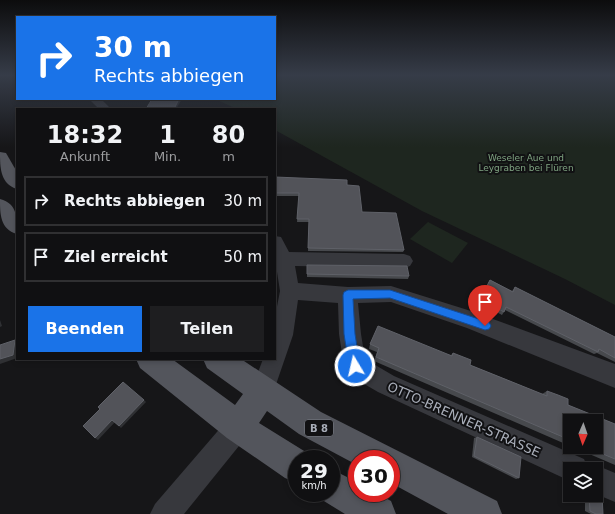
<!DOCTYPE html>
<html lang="de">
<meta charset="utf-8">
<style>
:root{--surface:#101012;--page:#1e1e20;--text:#f1f3f6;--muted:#9c9d9f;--line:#303032;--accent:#1a73e8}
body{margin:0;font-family:"DejaVu Sans",sans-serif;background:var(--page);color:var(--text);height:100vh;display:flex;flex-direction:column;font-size:15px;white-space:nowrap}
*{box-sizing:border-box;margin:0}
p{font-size:13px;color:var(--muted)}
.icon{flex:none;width:22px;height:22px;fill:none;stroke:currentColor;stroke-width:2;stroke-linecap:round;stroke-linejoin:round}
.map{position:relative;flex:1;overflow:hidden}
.side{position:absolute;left:16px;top:108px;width:260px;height:252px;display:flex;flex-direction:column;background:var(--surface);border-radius:0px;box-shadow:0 2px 6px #0003,0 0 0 1px var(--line)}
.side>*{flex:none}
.hud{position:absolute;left:16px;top:16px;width:260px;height:84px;border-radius:0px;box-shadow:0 2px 6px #0003,0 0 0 1px var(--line);background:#1a73e8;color:#fff;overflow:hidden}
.needle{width:26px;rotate:182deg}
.fabs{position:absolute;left:563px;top:414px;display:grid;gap:8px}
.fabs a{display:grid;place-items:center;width:40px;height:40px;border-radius:0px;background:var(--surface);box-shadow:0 2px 6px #0003,0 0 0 1px var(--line);font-size:20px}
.speed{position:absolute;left:288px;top:450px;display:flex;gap:8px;font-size:20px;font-weight:700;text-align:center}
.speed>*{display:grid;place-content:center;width:52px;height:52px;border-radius:50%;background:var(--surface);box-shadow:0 2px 6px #0003,0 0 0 1px var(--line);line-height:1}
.speed small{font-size:10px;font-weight:400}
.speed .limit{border:6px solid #d22;background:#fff;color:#111}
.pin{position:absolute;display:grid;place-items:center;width:34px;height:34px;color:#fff;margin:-41px -17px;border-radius:50% 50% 50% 0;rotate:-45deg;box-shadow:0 0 4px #0007}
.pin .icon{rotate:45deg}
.me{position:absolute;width:44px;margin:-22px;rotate:351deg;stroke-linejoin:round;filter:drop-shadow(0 0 3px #0008)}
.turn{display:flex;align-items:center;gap:14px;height:84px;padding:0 12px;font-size:18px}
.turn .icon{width:52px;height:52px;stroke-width:2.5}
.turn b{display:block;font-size:28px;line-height:34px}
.eta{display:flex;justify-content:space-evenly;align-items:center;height:68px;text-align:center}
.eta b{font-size:24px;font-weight:600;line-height:28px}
.button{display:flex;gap:8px;margin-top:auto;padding:8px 12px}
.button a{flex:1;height:46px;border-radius:0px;background:var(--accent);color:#fff;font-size:16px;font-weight:600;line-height:46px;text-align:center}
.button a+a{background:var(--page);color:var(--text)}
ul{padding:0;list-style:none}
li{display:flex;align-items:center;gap:12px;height:50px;margin:0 8px 6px;padding:0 4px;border:2px solid var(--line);border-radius:0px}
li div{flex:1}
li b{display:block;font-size:15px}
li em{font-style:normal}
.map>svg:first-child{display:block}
.green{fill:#1e261f}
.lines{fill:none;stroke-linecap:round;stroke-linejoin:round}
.minor{fill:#37383d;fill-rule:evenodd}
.major{fill:#53555c;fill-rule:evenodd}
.wall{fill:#47494d}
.shaded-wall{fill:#2f3033}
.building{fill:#525359;stroke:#5f6168}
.route{fill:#1a73e8;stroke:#114b97}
.labels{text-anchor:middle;stroke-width:4;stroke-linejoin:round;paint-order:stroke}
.far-park-label{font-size:9px;fill:#7fa381;stroke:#111113}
.shield{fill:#111113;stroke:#7b7e86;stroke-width:1}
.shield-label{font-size:10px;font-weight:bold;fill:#a8adb8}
.near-street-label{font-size:13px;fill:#a8adb8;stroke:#111113}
</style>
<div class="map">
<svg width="615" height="514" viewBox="0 0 615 514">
<rect width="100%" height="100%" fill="#161618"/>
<g class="green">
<path d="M275 75H615V305L565 279 422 211 275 130V109H237L215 99H275Z"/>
<path d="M428 222 468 243 452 263 410 239Z"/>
</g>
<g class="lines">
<g class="minor">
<path d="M89 99H101L111 109H99Z"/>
<path d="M275 236 281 237 289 252 404 254 410 256 413 261 410 266 404 268 295 266 298 283 348 287 391 286 471 311 615 364V388L467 328 391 302 358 303 361 334 365 359 394 376 584 459 588 469 596 465 615 473V502L596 494V469H570V481L378 392 347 374 344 366 339 334 338 303 298 300 293 335 271 399 263 403 255 399 251 391 263 359H275V317L280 291 275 259Z"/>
<path d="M238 414 247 418 251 427 247 436 184 514H150L155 504 229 418Z"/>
</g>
<g class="major">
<path d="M0 152 6 153 17 172V189C0 184 0 167 0 152Z"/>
<path d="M0 199C18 204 17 218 17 234 0 229 0 214 0 199Z"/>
<path d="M136 359H172L235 405 243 394 207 368 203 359H241L321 412 497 501 502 514H448L391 483V459H357V465L299 434 267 411 259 423 309 454 311 459H297V483L285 478 227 438 140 368Z"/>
<path d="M331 469 357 482V493H376L391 501 396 514H345L319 498 317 493H331Z"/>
</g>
</g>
<g class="wall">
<path d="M107 99H137L136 101H108Z"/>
<path d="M275 177 347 185 362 212 404 250 403 252 308 251 309 222H297L299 196H275Z"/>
<path d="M307 265 409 276 408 279 307 277Z"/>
<path d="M490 280 512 291 515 287 615 337V362L597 353 594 354 505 310 502 315 478 302Z"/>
<path d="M370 344 451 355 453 353 470 365 542 394 547 391 568 405 615 424V465L573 447H596L570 421V446L374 361 377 352 369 349Z"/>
<path d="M477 437 519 478 516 479 472 457 474 438Z"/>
<path d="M585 495H596L603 514H591L585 511Z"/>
</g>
<g class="shaded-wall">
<path d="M179 99H182L176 109H174Z"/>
<path d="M0 320 2 326 0 327Z"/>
<path d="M15 340 17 342V358L0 364V359Z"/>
<path d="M144 400 146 402 121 428 119 426Z"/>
<path d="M112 420 115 422 98 440 95 438Z"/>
</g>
<g class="building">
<path d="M152 99H179L174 109H146Z"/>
<path d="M275 177 347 180V185L359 186 362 212 396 213 404 250 308 248 309 219H297L299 193H275Z"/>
<path d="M307 265 407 266 409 276 307 274Z"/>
<path d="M490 280 513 292 515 287 615 337V358L599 349 598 352 506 307 504 312 480 299Z"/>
<path d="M378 326 452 356 453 353 471 360 470 365 547 396V391L558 395 568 399V405L615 424V459L586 447H596V421H570V440L376 357 379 348 370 344Z"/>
<path d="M15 340 13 355 0 359V345Z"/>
<path d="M123 382 144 400 119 426 112 420 95 438 83 426 100 409 98 407Z"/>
<path d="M477 437 521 457 519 478 474 456Z"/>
<path d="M596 490 599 491 602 495 603 514H596L590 511 589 495H596Z"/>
</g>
<linearGradient id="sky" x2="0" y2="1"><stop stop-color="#0c0c0d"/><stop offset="0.51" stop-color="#363c48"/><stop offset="1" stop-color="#363c48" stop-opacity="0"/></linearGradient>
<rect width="615" height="147" fill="url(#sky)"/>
<path class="route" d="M348 290H390L485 321 489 322 491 326 489 329 485 330 390 298 353 299 355 334 360 366 359 370 355 372 351 370 349 366 344 334 343 295 344 292Z"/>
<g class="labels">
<g class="far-park-label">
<text x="526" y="161">Weseler Aue und<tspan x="526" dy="10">Leygraben bei Flüren</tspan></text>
</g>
<rect class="shield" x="305" y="420" width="28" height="16" rx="3"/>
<g class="shield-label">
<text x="319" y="432">B 8</text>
</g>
<g class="near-street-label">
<text transform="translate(464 419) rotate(24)" y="5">OTTO-BRENNER-STRASSE</text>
</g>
</g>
</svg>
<div class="fabs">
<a><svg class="needle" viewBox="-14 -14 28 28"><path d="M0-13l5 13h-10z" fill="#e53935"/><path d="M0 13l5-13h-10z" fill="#9c9d9f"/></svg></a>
<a><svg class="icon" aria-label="layers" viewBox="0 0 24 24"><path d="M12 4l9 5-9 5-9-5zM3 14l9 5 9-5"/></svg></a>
</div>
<div class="speed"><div>29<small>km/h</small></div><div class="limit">30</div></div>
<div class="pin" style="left:485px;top:326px;background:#d93025"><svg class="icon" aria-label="arrive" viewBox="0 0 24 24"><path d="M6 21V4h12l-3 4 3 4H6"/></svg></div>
<svg class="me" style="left:355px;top:366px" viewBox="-20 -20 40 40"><circle r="17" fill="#1a73e8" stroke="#fff" stroke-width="3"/><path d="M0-11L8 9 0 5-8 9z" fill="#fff"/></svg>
<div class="hud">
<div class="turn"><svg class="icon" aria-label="right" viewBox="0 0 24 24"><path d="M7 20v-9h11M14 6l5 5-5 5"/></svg><div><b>30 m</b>Rechts abbiegen</div></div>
</div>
<section class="side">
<div class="eta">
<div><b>18:32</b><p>Ankunft</p></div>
<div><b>1</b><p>Min.</p></div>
<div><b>80</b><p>m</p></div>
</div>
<ul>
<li><svg class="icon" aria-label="right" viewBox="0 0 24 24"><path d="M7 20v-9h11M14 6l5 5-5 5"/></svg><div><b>Rechts abbiegen</b></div><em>30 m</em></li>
<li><svg class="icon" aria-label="arrive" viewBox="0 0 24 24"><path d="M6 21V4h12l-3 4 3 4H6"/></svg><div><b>Ziel erreicht</b></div><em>50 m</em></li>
</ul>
<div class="button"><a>Beenden</a><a>Teilen</a></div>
</section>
</div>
